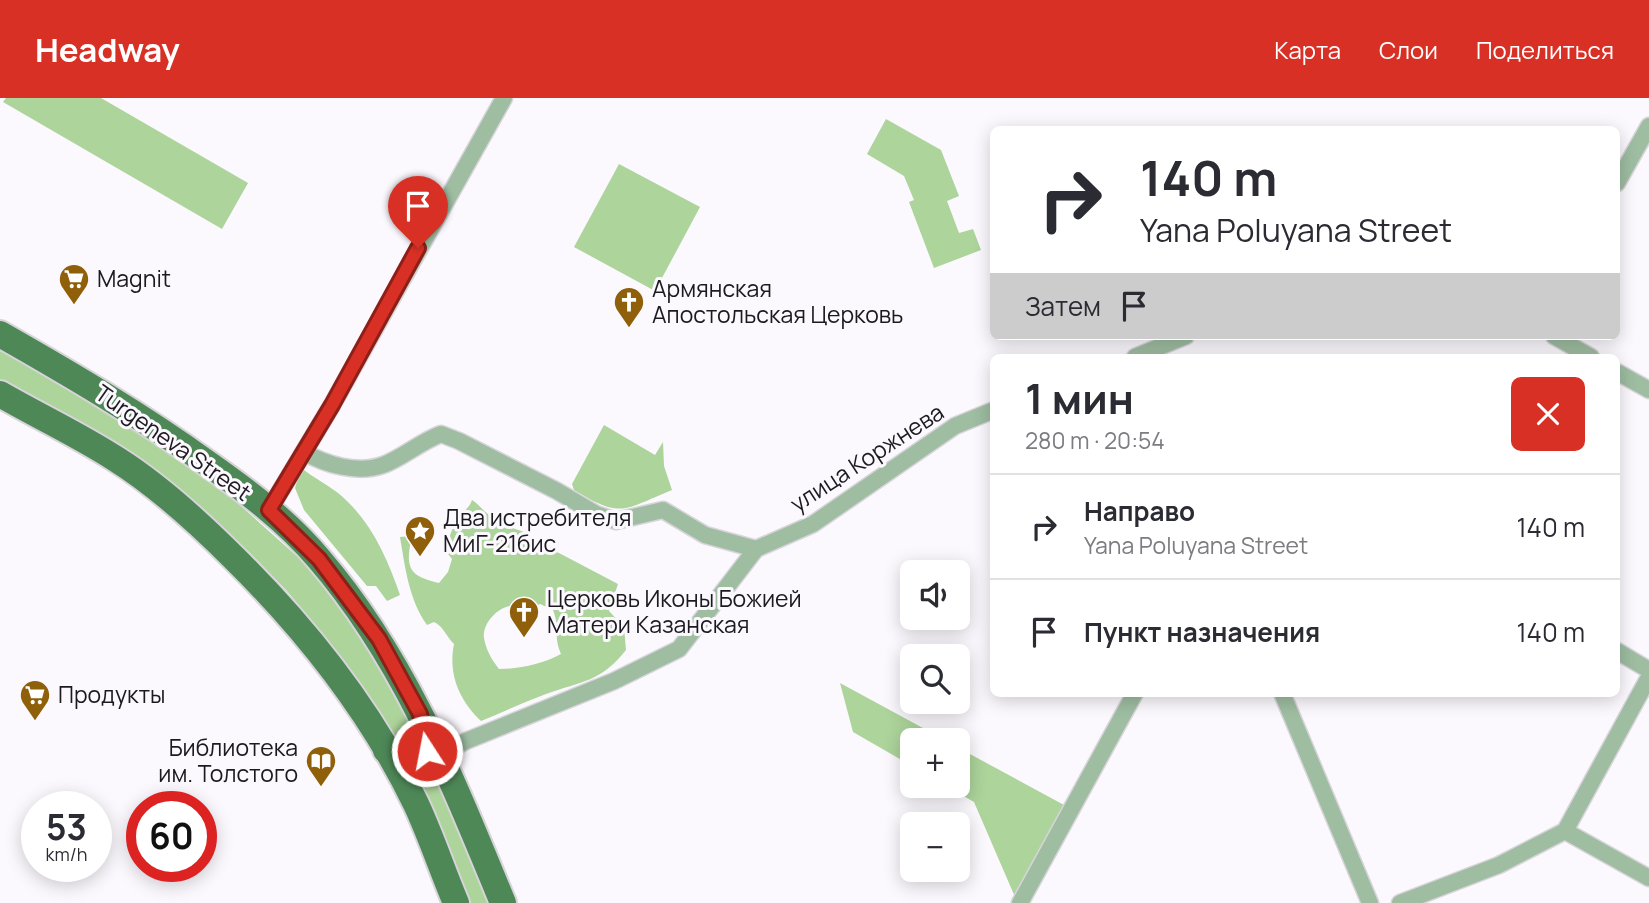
<!DOCTYPE html>
<html lang="ru">
<meta charset="utf-8">
<style>
:root{--surface:#fff;--page:#f7f7f7;--text:#2b2b33;--muted:#7c7c81;--line:#e1e1e2;--accent:#d93025}
body{margin:0;font-family:Manrope,sans-serif;background:var(--page);color:var(--text);height:100vh;display:flex;flex-direction:column;font-size:26px;white-space:nowrap}
*{box-sizing:border-box;margin:0}
p{font-size:23px;color:var(--muted)}
.icon{flex:none;width:38px;height:38px;fill:none;stroke:currentColor;stroke-width:2;stroke-linecap:round;stroke-linejoin:round}
.map{position:relative;flex:1;overflow:hidden}
.sheet{position:absolute;left:990px;top:256px;width:630px;height:343px;display:flex;flex-direction:column;background:var(--surface);border-radius:10px;box-shadow:0 4px 18px #0003}
.sheet>*{flex:none}
.guide{position:absolute;left:990px;top:28px;width:630px;height:214px;border-radius:10px;box-shadow:0 4px 18px #0003;background:#fff;color:var(--text);overflow:hidden}
.buttons{position:absolute;left:900px;top:462px;display:grid;gap:14px}
.buttons a{display:grid;place-items:center;width:70px;height:70px;border-radius:10px;background:var(--surface);box-shadow:0 4px 18px #0003;font-size:35px}
.speed{position:absolute;left:21px;top:693px;display:flex;gap:14px;font-size:35px;font-weight:700;text-align:center}
.speed>*{display:grid;place-content:center;width:91px;height:91px;border-radius:50%;background:var(--surface);box-shadow:0 4px 18px #0003;line-height:1}
.speed small{font-size:18px;font-weight:400}
.speed .limit{border:10px solid #d22;background:#fff;color:#111}
.pin{position:absolute;display:grid;place-items:center;width:60px;height:60px;color:#fff;margin:-72px -30px;border-radius:50% 50% 50% 0;rotate:-45deg;box-shadow:0 0 7px #0007}
.pin .icon{rotate:45deg}
.me{position:absolute;width:77px;margin:-38px;rotate:349deg;stroke-linejoin:round;filter:drop-shadow(0 0 5px #0008)}
.turn{display:flex;align-items:center;gap:24px;height:147px;padding:0 35px;font-size:32px}
.turn .icon{width:91px;height:91px;stroke-width:2.5}
.turn b{display:block;font-size:49px;line-height:60px}
.then{display:flex;align-items:center;height:66px;padding:0 35px;background:#0003;gap:14px;font-size:26px}
.round{display:grid;place-items:center;flex:none;width:74px;height:74px;border-radius:10px;background:var(--page)}
.overview{display:flex;align-items:center;justify-content:space-between;height:119px;padding:0 35px}
h1{font-size:42px;font-weight:700;line-height:52px}
ul{padding:0;list-style:none}
li{display:flex;align-items:center;gap:21px;height:105px;padding:0 35px;border-top:2px solid var(--line)}
li div{flex:1}
li b{display:block;font-size:26px}
li em{font-style:normal}
header{display:flex;align-items:center;gap:42px;box-sizing:border-box;height:98px;padding:0 35px;background:var(--accent);color:#fff}
header strong{font-size:33px}
nav{display:flex;gap:38px;margin-inline-start:auto;font-size:24px}
.map>svg:first-child{display:block}
.green{fill:#add49b;fill-rule:evenodd}
.lines{fill:none;stroke-linecap:round;stroke-linejoin:round}
.street-casing{stroke:#d7d4da;stroke-width:19}
.primary-casing{stroke:#d7d4da;stroke-width:30}
.street{stroke:#9ebda1;stroke-width:16}
.primary{stroke:#4e8857;stroke-width:26}
.route-casing{stroke:#8d1f18;stroke-width:18}
.route{stroke:#d93025;stroke-width:12}
.labels{text-anchor:middle;stroke-width:6;stroke-linejoin:round;paint-order:stroke}
.poi-label{font-size:23px;fill:#1c1a1f;stroke:#fbf8fe;text-anchor:start}
.street-label{font-size:23px;fill:#1c1a1f;stroke:#fbf8fe}
</style>
<header>
<strong>Headway</strong>
<nav><a>Карта</a><a>Слои</a><a>Поделиться</a></nav>
</header>
<div class="map">
<svg width="1649" height="805" viewBox="0 0 1649 805">
<rect width="100%" height="100%" fill="#fbf8fe"/>
<g class="green">
<path d="M6 0H101L248 85 222 131 3 4Z"/>
<path d="M886 21 941 52 959 98 947 103 959 135 973 131 981 152 934 170 909 104 914 102 904 78 867 56Z"/>
<path d="M619 66 700 109 655 193 574 149Z"/>
<path d="M0 251 141 332 233 401 310 470 340 505 368 546 422 649 411 664 318 530 287 493 251 456 213 421 129 355 0 283Z"/>
<path d="M604 327 655 357 663 344 664 368 672 392C623 412 622 421 574 392L572 386Z"/>
<path d="M301 370C313 379 326 386 338 395 370 421 387 459 400 497L387 503 376 488H367L304 412 295 390Z"/>
<path d="M472 402C479 406 482 412 489 417 500 427 516 431 530 436L535 447 559 455 618 486 609 513 624 529 626 552C601 584 582 583 546 596 524 604 503 614 481 623 459 602 448 576 454 546 446 538 443 528 434 524L427 527C409 502 405 469 400 439L412 438C405 469 408 478 439 485L448 474 452 461 445 452C449 441 453 425 461 417 466 411 469 410 472 402ZM540 506 553 512C560 530 553 537 561 556 543 566 519 571 499 571 492 562 486 552 484 540 482 526 497 510 510 508 516 507 521 510 527 512Z"/>
<path d="M840 585 945 642H912V668L853 634Z"/>
<path d="M957 649 1064 707 1015 799 974 704 946 688H957Z"/>
<path d="M428 673 436 675 491 805H471L421 686 422 678Z"/>
</g>
<g class="lines">
<g class="street-casing">
<g id="street">
<path d="M1617 85 1649 28"/>
<path d="M1554 238 1591 259"/>
<path d="M1135 259 1186 238"/>
<path d="M1617 274 1649 292"/>
<path d="M304 354C326 367 358 376 383 367 402 360 420 344 441 336L459 343 557 393 596 416 616 423 663 412 705 437 756 451 813 426 955 328 994 312"/>
<path d="M269 412 332 307 504 0"/>
<path d="M1617 553 1649 572"/>
<path d="M1282 595 1370 805"/>
<path d="M440 657 466 643 614 583 679 551 756 451"/>
<path d="M1565 733 1649 780"/>
<path d="M1020 805 1135 595"/>
<path d="M1400 805 1499 767 1565 733 1649 579"/>
</g>
</g>
<g class="primary-casing">
<g id="primary">
<path d="M0 236C72 277 140 317 207 365 247 393 287 423 319 461 405 561 453 684 503 805"/>
<path d="M0 296C38 318 79 337 116 361 159 388 198 424 234 460 307 532 371 613 416 706 431 738 442 772 456 805"/>
<path d="M386 652 409 669 420 668 426 660 422 631"/>
</g>
</g>
<use href="#street" class="street"/>
<use href="#primary" class="primary"/>
</g>
<g class="lines">
<g class="route-casing">
<path id="route" d="M418 150 332 307 269 412 319 461 379 541 420 616 427 653"/>
</g>
<use href="#route" class="route"/>
</g>
<defs>
<g id="supermarket-pin" transform="scale(1.575)"><path d="M0 17L-7.5 6A9.5 9.5 0 1 1 7.5 6Z" fill="#8f5f09" stroke="#fbf8fe"/><path d="M-6-5.5h2.5l.6 2H6L4.5 2H-2.5L-4.4-4H-6ZM-1.5 3.2a1.3 1.3 0 1 0 .1 0ZM3 3.2a1.3 1.3 0 1 0 .1 0Z" fill="#fff"/></g>
<g id="church-pin" transform="scale(1.575)"><path d="M0 17L-7.5 6A9.5 9.5 0 1 1 7.5 6Z" fill="#8f5f09" stroke="#fbf8fe"/><path d="M-1.2-6h2.4v3.5h3.3v2.4h-3.3V6h-2.4V-.1h-3.3v-2.4h3.3Z" fill="#fff"/></g>
<g id="sight-pin" transform="scale(1.575)"><path d="M0 17L-7.5 6A9.5 9.5 0 1 1 7.5 6Z" fill="#8f5f09" stroke="#fbf8fe"/><path d="M0-6L1.8-2.2L6-1.7L2.9 1.2L3.7 5.4L0 3.3L-3.7 5.4L-2.9 1.2L-6-1.7L-1.8-2.2Z" fill="#fff"/></g>
<g id="library-pin" transform="scale(1.575)"><path d="M0 17L-7.5 6A9.5 9.5 0 1 1 7.5 6Z" fill="#8f5f09" stroke="#fbf8fe"/><path d="M-6-4Q-3-5.5-.7-3.5V5Q-3 3-6 4ZM6-4Q3-5.5 .7-3.5V5Q3 3 6 4Z" fill="#fff"/></g>
</defs>
<g fill-rule="evenodd">
<use href="#supermarket-pin" x="74" y="181"/>
<use href="#church-pin" x="629" y="204"/>
<use href="#sight-pin" x="420" y="433"/>
<use href="#church-pin" x="524" y="514"/>
<use href="#supermarket-pin" x="35" y="597"/>
<use href="#library-pin" x="321" y="663"/>
</g>
<g class="labels">
<g class="poi-label">
<text x="97" y="189">Magnit</text>
<text x="652" y="199">Армянская<tspan x="652" dy="26">Апостольская Церковь</tspan></text>
<text x="443" y="428">Два истребителя<tspan x="443" dy="26">МиГ-21бис</tspan></text>
<text x="547" y="509">Церковь Иконы Божией<tspan x="547" dy="26">Матери Казанская</tspan></text>
<text x="58" y="605">Продукты</text>
<text x="298" y="658" text-anchor="end">Библиотека<tspan x="298" dy="26">им. Толстого</tspan></text>
</g>
<g class="street-label">
<text transform="translate(173 345) rotate(35)" y="8">Turgeneva Street</text>
<text transform="translate(867 360) rotate(-33)" y="8">улица Коржнева</text>
</g>
</g>
</svg>
<div class="buttons">
<a><svg class="icon" aria-label="sound" viewBox="0 0 24 24"><path d="M4 9h4l5-4v14l-5-4H4zM17 9q2 3 0 6"/></svg></a>
<a><svg class="icon" aria-label="search" viewBox="0 0 24 24"><circle cx="10" cy="10" r="6"/><path d="M15 15l6 6"/></svg></a>
<a>+</a>
<a>−</a>
</div>
<div class="speed"><div>53<small>km/h</small></div><div class="limit">60</div></div>
<div class="pin" style="left:418px;top:150px;background:#d93025"><svg class="icon" aria-label="arrive" viewBox="0 0 24 24"><path d="M6 21V4h12l-3 4 3 4H6"/></svg></div>
<svg class="me" style="left:427px;top:653px" viewBox="-20 -20 40 40"><circle r="17" fill="#d93025" stroke="#fff" stroke-width="3"/><path d="M0-11L8 9 0 5-8 9z" fill="#fff"/></svg>
<div class="guide">
<div class="turn"><svg class="icon" aria-label="right" viewBox="0 0 24 24"><path d="M7 20v-9h11M14 6l5 5-5 5"/></svg><div><b>140 m</b>Yana Poluyana Street</div></div>
<div class="then">Затем<svg class="icon" aria-label="arrive" viewBox="0 0 24 24"><path d="M6 21V4h12l-3 4 3 4H6"/></svg></div>
</div>
<section class="sheet">
<div class="overview"><div><h1>1 мин</h1><p>280 m · 20:54</p></div><a class="round" style="background:#d93025;color:#fff"><svg class="icon" aria-label="close" viewBox="0 0 24 24"><path d="M6 6l12 12M18 6L6 18"/></svg></a></div>
<ul>
<li><svg class="icon" aria-label="right" viewBox="0 0 24 24"><path d="M7 20v-9h11M14 6l5 5-5 5"/></svg><div><b>Направо</b><p>Yana Poluyana Street</p></div><em>140 m</em></li>
<li><svg class="icon" aria-label="arrive" viewBox="0 0 24 24"><path d="M6 21V4h12l-3 4 3 4H6"/></svg><div><b>Пункт назначения</b></div><em>140 m</em></li>
</ul>
</section>
</div>
